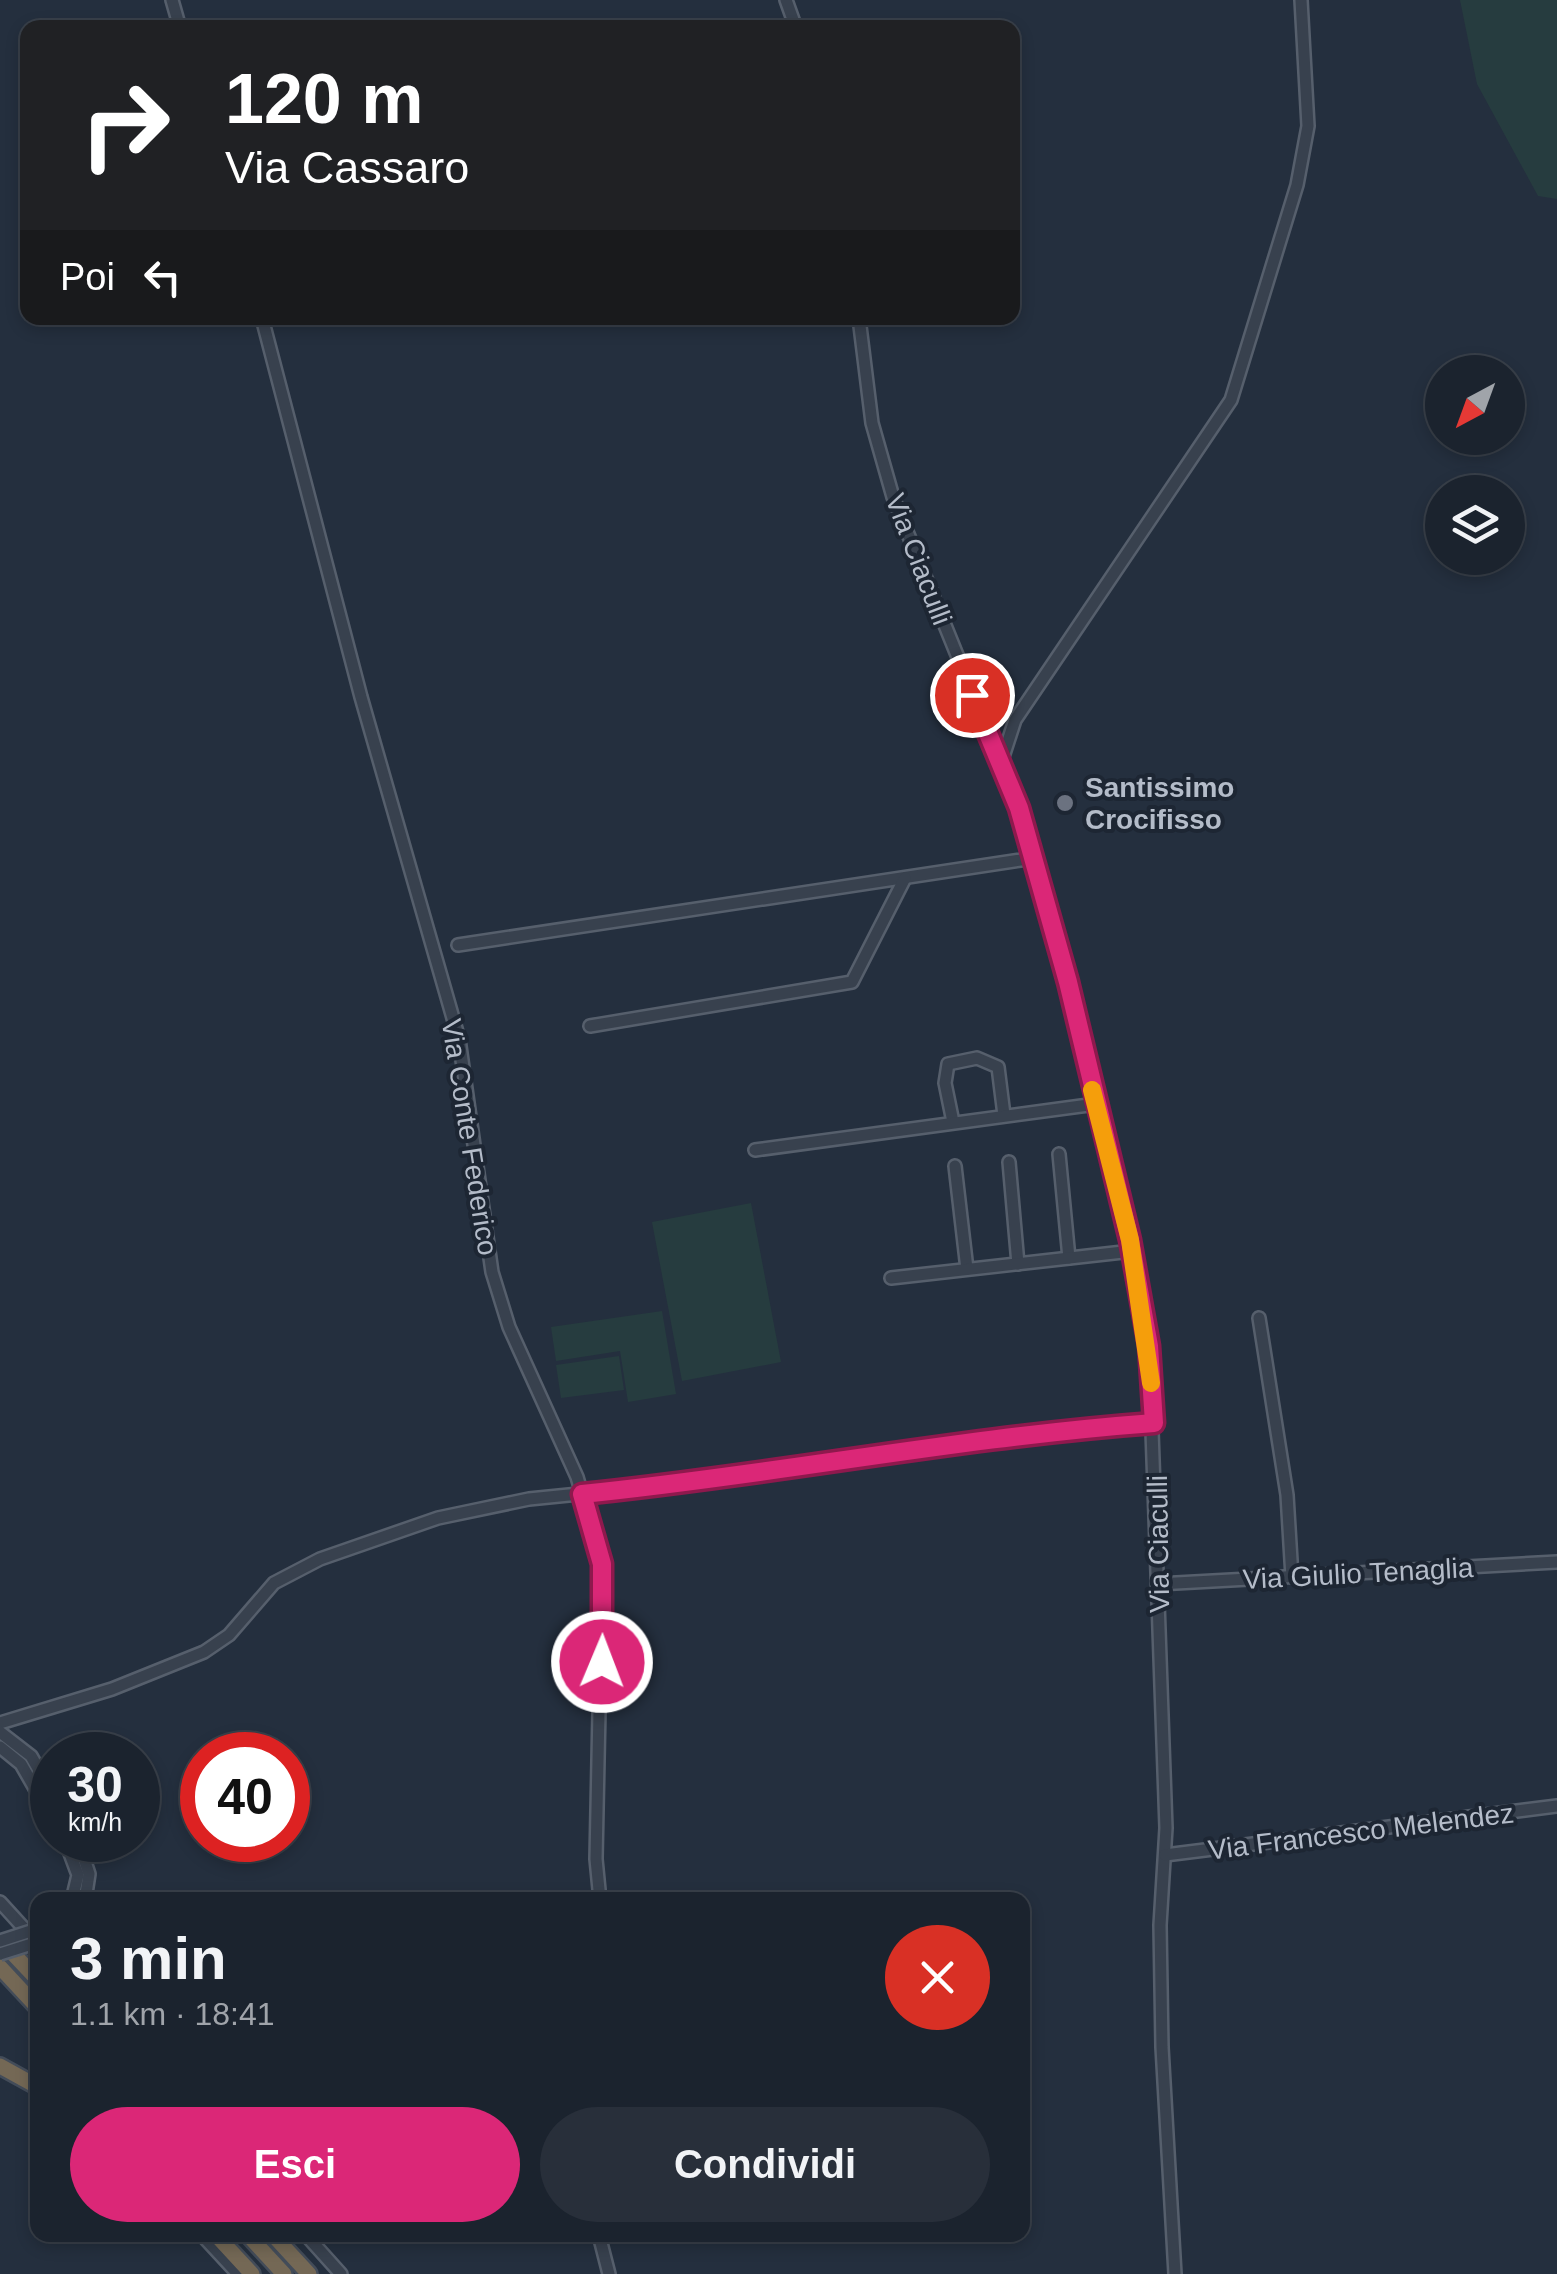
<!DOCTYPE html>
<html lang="it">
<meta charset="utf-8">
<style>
:root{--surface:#1b232e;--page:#282f3a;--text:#f1f3f6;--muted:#a0a4aa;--line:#39404a;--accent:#db2777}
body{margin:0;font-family:Helvetica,sans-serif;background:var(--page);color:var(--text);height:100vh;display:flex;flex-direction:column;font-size:38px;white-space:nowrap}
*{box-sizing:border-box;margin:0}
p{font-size:32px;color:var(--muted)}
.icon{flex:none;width:55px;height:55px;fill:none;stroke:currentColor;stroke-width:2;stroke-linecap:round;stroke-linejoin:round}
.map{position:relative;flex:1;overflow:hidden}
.details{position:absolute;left:30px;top:1892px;width:1000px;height:350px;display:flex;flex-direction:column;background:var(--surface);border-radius:20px;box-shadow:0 5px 15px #0003,0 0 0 2px var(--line)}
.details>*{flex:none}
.top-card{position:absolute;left:20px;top:20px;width:1000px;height:305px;border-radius:20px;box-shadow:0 5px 15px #0003,0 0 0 2px var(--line);background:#202124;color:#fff;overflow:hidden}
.needle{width:65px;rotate:221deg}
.controls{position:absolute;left:1425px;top:355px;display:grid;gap:20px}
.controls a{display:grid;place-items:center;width:100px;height:100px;border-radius:50%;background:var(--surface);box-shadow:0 5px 15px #0003,0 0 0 2px var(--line);font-size:50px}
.speed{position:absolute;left:30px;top:1732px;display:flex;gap:20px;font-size:50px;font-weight:700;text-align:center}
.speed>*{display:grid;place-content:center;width:130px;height:130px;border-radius:50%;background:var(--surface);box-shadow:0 5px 15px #0003,0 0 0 2px var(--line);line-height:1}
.speed small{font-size:25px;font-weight:400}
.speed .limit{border:15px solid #d22;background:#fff;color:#111}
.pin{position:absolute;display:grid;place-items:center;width:85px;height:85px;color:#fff;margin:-42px;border:5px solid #fff;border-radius:50%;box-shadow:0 2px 10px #0007}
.me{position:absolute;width:110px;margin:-55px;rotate:1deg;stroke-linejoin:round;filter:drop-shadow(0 0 8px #0008)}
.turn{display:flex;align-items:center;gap:35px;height:210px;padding:0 40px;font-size:45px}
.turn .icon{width:130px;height:130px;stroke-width:2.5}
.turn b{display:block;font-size:70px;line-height:85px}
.then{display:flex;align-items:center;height:95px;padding:0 40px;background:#0003;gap:20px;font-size:38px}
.round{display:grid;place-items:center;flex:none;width:105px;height:105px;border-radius:52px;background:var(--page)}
.summary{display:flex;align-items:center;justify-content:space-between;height:170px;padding:0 40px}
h1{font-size:60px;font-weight:600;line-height:75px}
.primary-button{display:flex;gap:20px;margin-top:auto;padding:20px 40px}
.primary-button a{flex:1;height:115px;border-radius:60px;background:var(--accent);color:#fff;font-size:40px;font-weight:600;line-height:115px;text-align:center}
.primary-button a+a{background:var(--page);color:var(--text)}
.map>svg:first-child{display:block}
.green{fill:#263c3f}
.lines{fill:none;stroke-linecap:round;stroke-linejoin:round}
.minor-casing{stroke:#565f6c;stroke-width:16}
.highway-casing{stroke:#434c59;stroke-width:20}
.minor{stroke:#38414e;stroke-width:11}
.highway{stroke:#746855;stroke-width:15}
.minor-bridge-casing{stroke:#565f6c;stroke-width:16;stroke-linecap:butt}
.minor-bridge{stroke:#38414e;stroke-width:11}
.route-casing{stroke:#8e194d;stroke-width:25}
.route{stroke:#db2777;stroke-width:18}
.slow{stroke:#f59e0b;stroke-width:18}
.worship-dot{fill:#6b7280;stroke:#1d2633;stroke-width:4}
.labels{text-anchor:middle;stroke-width:8;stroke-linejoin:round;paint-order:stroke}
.street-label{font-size:28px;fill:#b4bcc9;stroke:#1d2633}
.poi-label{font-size:28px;font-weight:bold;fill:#b4bcc9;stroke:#1d2633;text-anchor:start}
</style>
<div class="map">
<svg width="1557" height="2274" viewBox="0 0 1557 2274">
<rect width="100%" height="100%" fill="#242f3e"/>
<g class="green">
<path d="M1460 0H1557V199L1538 196 1477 84Z"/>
<path d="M751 1203 781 1362 682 1381 652 1222Z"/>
<path d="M662 1311 676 1394 628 1402 620 1351 556 1361 551 1327Z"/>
<path d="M619 1356 624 1390 561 1398 556 1365Z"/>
</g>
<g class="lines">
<g class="minor-casing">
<g id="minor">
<path d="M172 0 180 28"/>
<path d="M786 0 796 28"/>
<path d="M262 318 361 697 459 1039 492 1272 509 1327 577 1477 602 1563 596 1859 600 1900"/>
<path d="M859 318 872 423 893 497 1019 808 1039 874 1130 1240 1149 1346 1166 1828 1160 1925 1162 2047 1175 2274"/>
<path d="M1000 766 1015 720 1231 400 1297 185 1308 126 1301 0"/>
<path d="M458 945 1034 858"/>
<path d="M590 1026 852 982 905 878"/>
<path d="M953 1122 945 1083 948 1064 977 1058 998 1067 1004 1115"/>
<path d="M755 1150 1096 1104"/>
<path d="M1059 1154 1069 1258"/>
<path d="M1009 1162 1018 1264"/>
<path d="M955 1166 967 1269"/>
<path d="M891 1278 1132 1251"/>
<path d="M1259 1318 1287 1495 1292 1577"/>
<path d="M1158 1584 1557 1562"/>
<path d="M0 1723 112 1689 204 1652 229 1635 274 1583 320 1559 438 1518 529 1499 728 1479 1052 1430 1154 1423"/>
<path d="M0 1732 31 1756 52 1793"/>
<path d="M0 1747 21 1764 52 1818"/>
<path d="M65 1840 78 1875 72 1900"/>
<path d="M78 1840 89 1874 85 1900"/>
<path d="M1165 1855 1557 1806"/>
<path d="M0 1902 31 1936"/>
<path d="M202 2235 238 2274"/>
<path d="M306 2235 341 2274"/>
<path d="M599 2235 609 2274"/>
</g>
</g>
<g class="highway-casing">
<g id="highway">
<path d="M3 1943 38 1980"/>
<path d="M0 1967 38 2008"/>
<path d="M0 2066 38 2087"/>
<path d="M216 2235 252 2274"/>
<path d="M248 2235 284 2274"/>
<path d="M273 2235 309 2274"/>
</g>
</g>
<use href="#minor" class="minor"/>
<use href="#highway" class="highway"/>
<g class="minor-bridge-casing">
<g id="minor-bridge">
<path d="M0 1941 37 1929"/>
<path d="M0 1954 38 1942"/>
</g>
</g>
<use href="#minor-bridge" class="minor-bridge"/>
</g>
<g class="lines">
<g class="route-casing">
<path id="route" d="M602 1662V1564L582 1494C773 1475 962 1437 1154 1423L1149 1346 1130 1240 1068 982 1019 808 972 695"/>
</g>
<use href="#route" class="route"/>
<path class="slow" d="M1092 1090 1130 1240 1151 1383"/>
</g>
<circle class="worship-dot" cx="1065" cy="803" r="10"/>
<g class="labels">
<g class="street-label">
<text transform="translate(919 559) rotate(69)" y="10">Via Ciaculli</text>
<text transform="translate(470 1137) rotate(81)" y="10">Via Conte Federico</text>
<text transform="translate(1158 1544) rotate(-91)" y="10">Via Ciaculli</text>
<text transform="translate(1358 1573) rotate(-3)" y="10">Via Giulio Tenaglia</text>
<text transform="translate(1361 1831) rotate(-7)" y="10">Via Francesco Melendez</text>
</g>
<g class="poi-label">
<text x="1085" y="797">Santissimo<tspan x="1085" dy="32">Crocifisso</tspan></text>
</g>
</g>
</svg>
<div class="controls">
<a><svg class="needle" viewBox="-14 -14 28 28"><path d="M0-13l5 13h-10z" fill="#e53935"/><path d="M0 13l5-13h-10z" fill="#a0a4aa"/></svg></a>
<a><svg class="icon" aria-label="layers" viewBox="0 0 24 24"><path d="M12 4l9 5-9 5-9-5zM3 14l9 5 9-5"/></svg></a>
</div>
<div class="speed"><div>30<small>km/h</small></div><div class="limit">40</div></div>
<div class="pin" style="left:972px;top:695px;background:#d93025"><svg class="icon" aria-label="arrive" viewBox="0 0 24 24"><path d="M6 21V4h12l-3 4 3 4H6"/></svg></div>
<svg class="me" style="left:602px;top:1662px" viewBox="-20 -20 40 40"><circle r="17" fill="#db2777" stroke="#fff" stroke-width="3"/><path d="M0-11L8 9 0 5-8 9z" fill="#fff"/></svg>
<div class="top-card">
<div class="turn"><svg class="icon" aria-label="right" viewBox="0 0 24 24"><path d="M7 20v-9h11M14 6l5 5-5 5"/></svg><div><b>120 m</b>Via Cassaro</div></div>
<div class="then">Poi<svg class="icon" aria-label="left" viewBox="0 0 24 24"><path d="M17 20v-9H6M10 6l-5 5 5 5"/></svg></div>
</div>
<section class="details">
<div class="summary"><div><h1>3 min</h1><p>1.1 km · 18:41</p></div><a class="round" style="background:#d93025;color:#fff"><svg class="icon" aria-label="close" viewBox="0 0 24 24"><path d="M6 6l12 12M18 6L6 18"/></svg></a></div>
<div class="primary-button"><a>Esci</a><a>Condividi</a></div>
</section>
</div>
